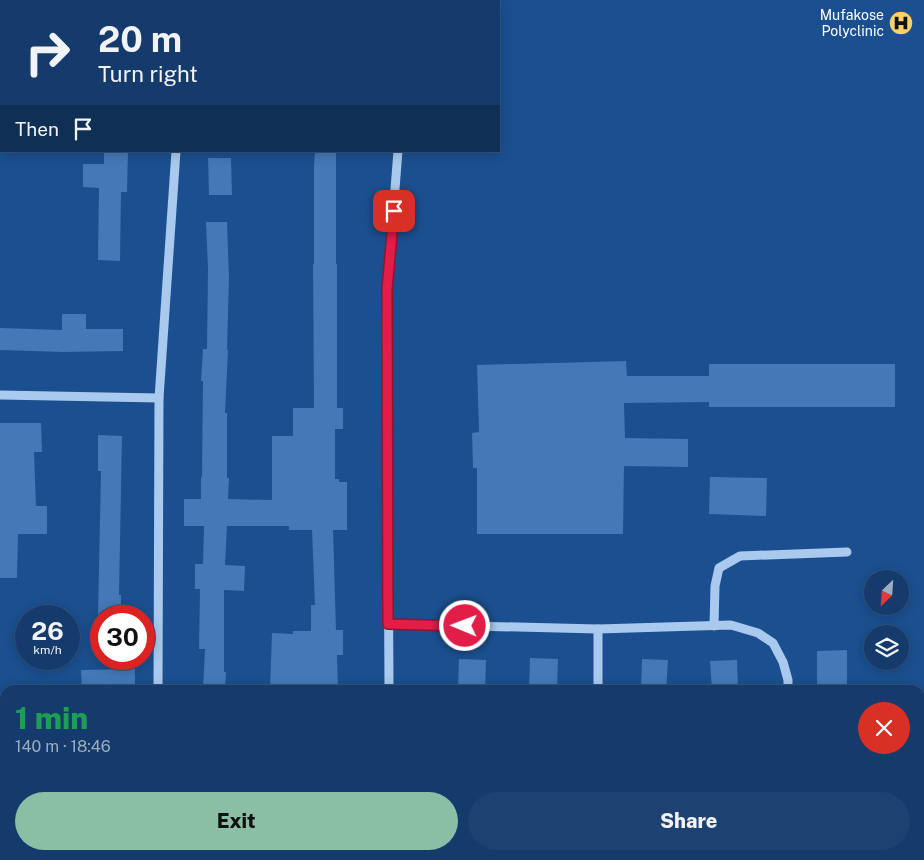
<!DOCTYPE html>
<meta charset="utf-8">
<style>
:root{--surface:#143b6b;--page:#1d4271;--text:#f1f3f6;--muted:#9dadc1;--line:#33557e;--accent:#8abfa5}
body{margin:0;font-family:"Public Sans",sans-serif;background:var(--page);color:var(--text);height:100vh;display:flex;flex-direction:column;font-size:19px;white-space:nowrap}
*{box-sizing:border-box;margin:0}
p{font-size:16px;color:var(--muted)}
.icon{flex:none;width:28px;height:28px;fill:none;stroke:currentColor;stroke-width:2;stroke-linecap:round;stroke-linejoin:round}
.map{position:relative;flex:1;overflow:hidden}
.side{position:absolute;left:0px;top:685px;width:925px;height:175px;display:flex;flex-direction:column;background:var(--surface);border-radius:15px 15px 0 0;box-shadow:0 2px 12px #0003,0 0 0 1px var(--line)}
.side>*{flex:none}
.guide{position:absolute;left:0px;top:0px;width:500px;height:152px;box-shadow:0 2px 12px #0003,0 0 0 1px var(--line);background:#143b6b;color:var(--text);overflow:hidden}
.needle{width:32px;rotate:205deg}
.buttons{position:absolute;left:864px;top:570px;display:grid;gap:10px}
.buttons a{display:grid;place-items:center;width:45px;height:45px;border-radius:50%;background:var(--surface);box-shadow:0 2px 12px #0003,0 0 0 1px var(--line);font-size:25px}
.speed{position:absolute;left:15px;top:605px;display:flex;gap:10px;font-size:25px;font-weight:700;text-align:center}
.speed>*{display:grid;place-content:center;width:65px;height:65px;border-radius:50%;background:var(--surface);box-shadow:0 2px 12px #0003,0 0 0 1px var(--line);line-height:1}
.speed small{font-size:12px;font-weight:400}
.speed .limit{border:8px solid #d22;background:#fff;color:#111}
.pin{position:absolute;display:grid;place-items:center;width:42px;height:42px;color:#fff;margin:-21px;border-radius:10px;box-shadow:0 2px 8px #0006}
.me{position:absolute;width:55px;margin:-28px;rotate:271deg;stroke-linejoin:round;filter:drop-shadow(0 0 4px #0008)}
.turn{display:flex;align-items:center;gap:18px;height:105px;padding:0 15px;font-size:22px}
.turn .icon{width:65px;height:65px;stroke-width:2.5}
.turn b{display:block;font-size:35px;line-height:42px}
.then{display:flex;align-items:center;height:48px;padding:0 15px;background:#0003;gap:10px;font-size:19px}
.round{display:grid;place-items:center;flex:none;width:52px;height:52px;border-radius:26px;background:var(--page)}
.head{display:flex;align-items:center;justify-content:space-between;height:85px;padding:0 15px}
h1{font-size:30px;font-weight:800;line-height:38px;color:#1e9e55}
.action{display:flex;gap:10px;margin-top:auto;padding:10px 15px}
.action a{flex:1;height:58px;border-radius:30px;background:var(--accent);color:#111;font-size:20px;font-weight:800;line-height:58px;text-align:center}
.action a+a{background:var(--page);color:var(--text)}
.map>svg:first-child{display:block}
.building{fill:#4478b7}
.lines{fill:none;stroke-linecap:round;stroke-linejoin:round}
.minor{stroke:#a9c9ee;stroke-width:9}
.route-casing{stroke:#92132f;stroke-width:12}
.route{stroke:#e11d48;stroke-width:9}
.labels{text-anchor:middle;stroke-width:5;stroke-linejoin:round;paint-order:stroke}
.poi-label{font-size:14px;fill:#fff;stroke:#1b4f8f;text-anchor:end}
</style>
<div class="map">
<svg width="924" height="860" viewBox="0 0 924 860">
<rect width="100%" height="100%" fill="#1b4f8f"/>
<g class="building">
<path d="M104 151H128L127 192H121L120 261 98 260 99 188 83 187V164H104Z"/>
<path d="M315 151H336V264H337V408H343V429H335V479H339V482H347V530H333L336 630H343V655H337L338 689 270 690 272 633 293 634V631H311V605H315L312 530H289V526H227L225 565 245 566 244 591 224 590V672H226L225 690H203L205 649H199L200 589H195V564H203L204 526H184V499H201V477L202 478 203 381H201L203 349H207L208 269 206 222H227L229 278 227 350H228L225 413H227V478H229L228 499 272 500V436H293V408H314L313 264H314V167Z"/>
<path d="M208 158H231L232 195H209Z"/>
<path d="M62 314H86V329H123V351L63 352 0 350V328L62 330Z"/>
<path d="M626 361 627 376H709V364H895V407H709V402L624 403 625 438 688 439V467L624 466 623 534H477V468H473L472 433 479 432 477 365Z"/>
<path d="M0 423H41L42 452H34L36 506H47V534H18L17 578H0Z"/>
<path d="M98 435 122 436 119 595H121V616H98L101 471H98Z"/>
<path d="M710 477 767 478 766 516 709 514Z"/>
<path d="M847 650V690H817V651Z"/>
<path d="M530 658 558 659 557 690H529Z"/>
<path d="M459 659 486 660 485 690H458Z"/>
<path d="M642 659 668 660 666 690H641Z"/>
<path d="M737 660 738 690H712L710 661Z"/>
<path d="M135 669V690H82L81 670Z"/>
</g>
<g class="lines">
<g class="minor">
<path d="M191 1V0"/>
<path d="M431 1V0"/>
<path d="M0 395 159 398"/>
<path d="M388 624 598 629 731 625 758 633 773 643 783 662 788 680V690"/>
<path d="M714 626 715 586 719 568 740 556 847 552"/>
<path d="M158 690 159 398 176 151"/>
<path d="M389 690 387 290 398 151"/>
<path d="M598 690V629"/>
<path d="M389 855V860"/>
<path d="M158 860V855"/>
<path d="M596 860V855"/>
<path d="M785 860V855"/>
</g>
</g>
<g class="lines">
<g class="route-casing">
<path id="route" d="M394 211 387 290 388 624 465 626"/>
</g>
<use href="#route" class="route"/>
</g>
<defs>
<g id="hospital-disc" transform="scale(1.25)"><circle r="9.5" fill="#ffd166" stroke="#1b4f8f"/><path d="M-5-5h3v3.5h4V-5h3V5h-3V1.5h-4V5h-3Z" fill="#111"/></g>
</defs>
<g fill-rule="evenodd">
<use href="#hospital-disc" x="901" y="23"/>
</g>
<g class="labels">
<g class="poi-label">
<text x="884" y="20">Mufakose<tspan x="884" dy="16">Polyclinic</tspan></text>
</g>
</g>
</svg>
<div class="buttons">
<a><svg class="needle" viewBox="-14 -14 28 28"><path d="M0-13l5 13h-10z" fill="#e53935"/><path d="M0 13l5-13h-10z" fill="#9dadc1"/></svg></a>
<a><svg class="icon" aria-label="layers" viewBox="0 0 24 24"><path d="M12 4l9 5-9 5-9-5zM3 14l9 5 9-5"/></svg></a>
</div>
<div class="speed"><div>26<small>km/h</small></div><div class="limit">30</div></div>
<div class="pin" style="left:394px;top:211px;background:#d93025"><svg class="icon" aria-label="arrive" viewBox="0 0 24 24"><path d="M6 21V4h12l-3 4 3 4H6"/></svg></div>
<svg class="me" style="left:465px;top:626px" viewBox="-20 -20 40 40"><circle r="17" fill="#e11d48" stroke="#fff" stroke-width="3"/><path d="M0-11L8 9 0 5-8 9z" fill="#fff"/></svg>
<div class="guide">
<div class="turn"><svg class="icon" aria-label="right" viewBox="0 0 24 24"><path d="M7 20v-9h11M14 6l5 5-5 5"/></svg><div><b>20 m</b>Turn right</div></div>
<div class="then">Then<svg class="icon" aria-label="arrive" viewBox="0 0 24 24"><path d="M6 21V4h12l-3 4 3 4H6"/></svg></div>
</div>
<section class="side">
<div class="head"><div><h1>1 min</h1><p>140 m · 18:46</p></div><a class="round" style="background:#d93025;color:#fff"><svg class="icon" aria-label="close" viewBox="0 0 24 24"><path d="M6 6l12 12M18 6L6 18"/></svg></a></div>
<div class="action"><a>Exit</a><a>Share</a></div>
</section>
</div>
